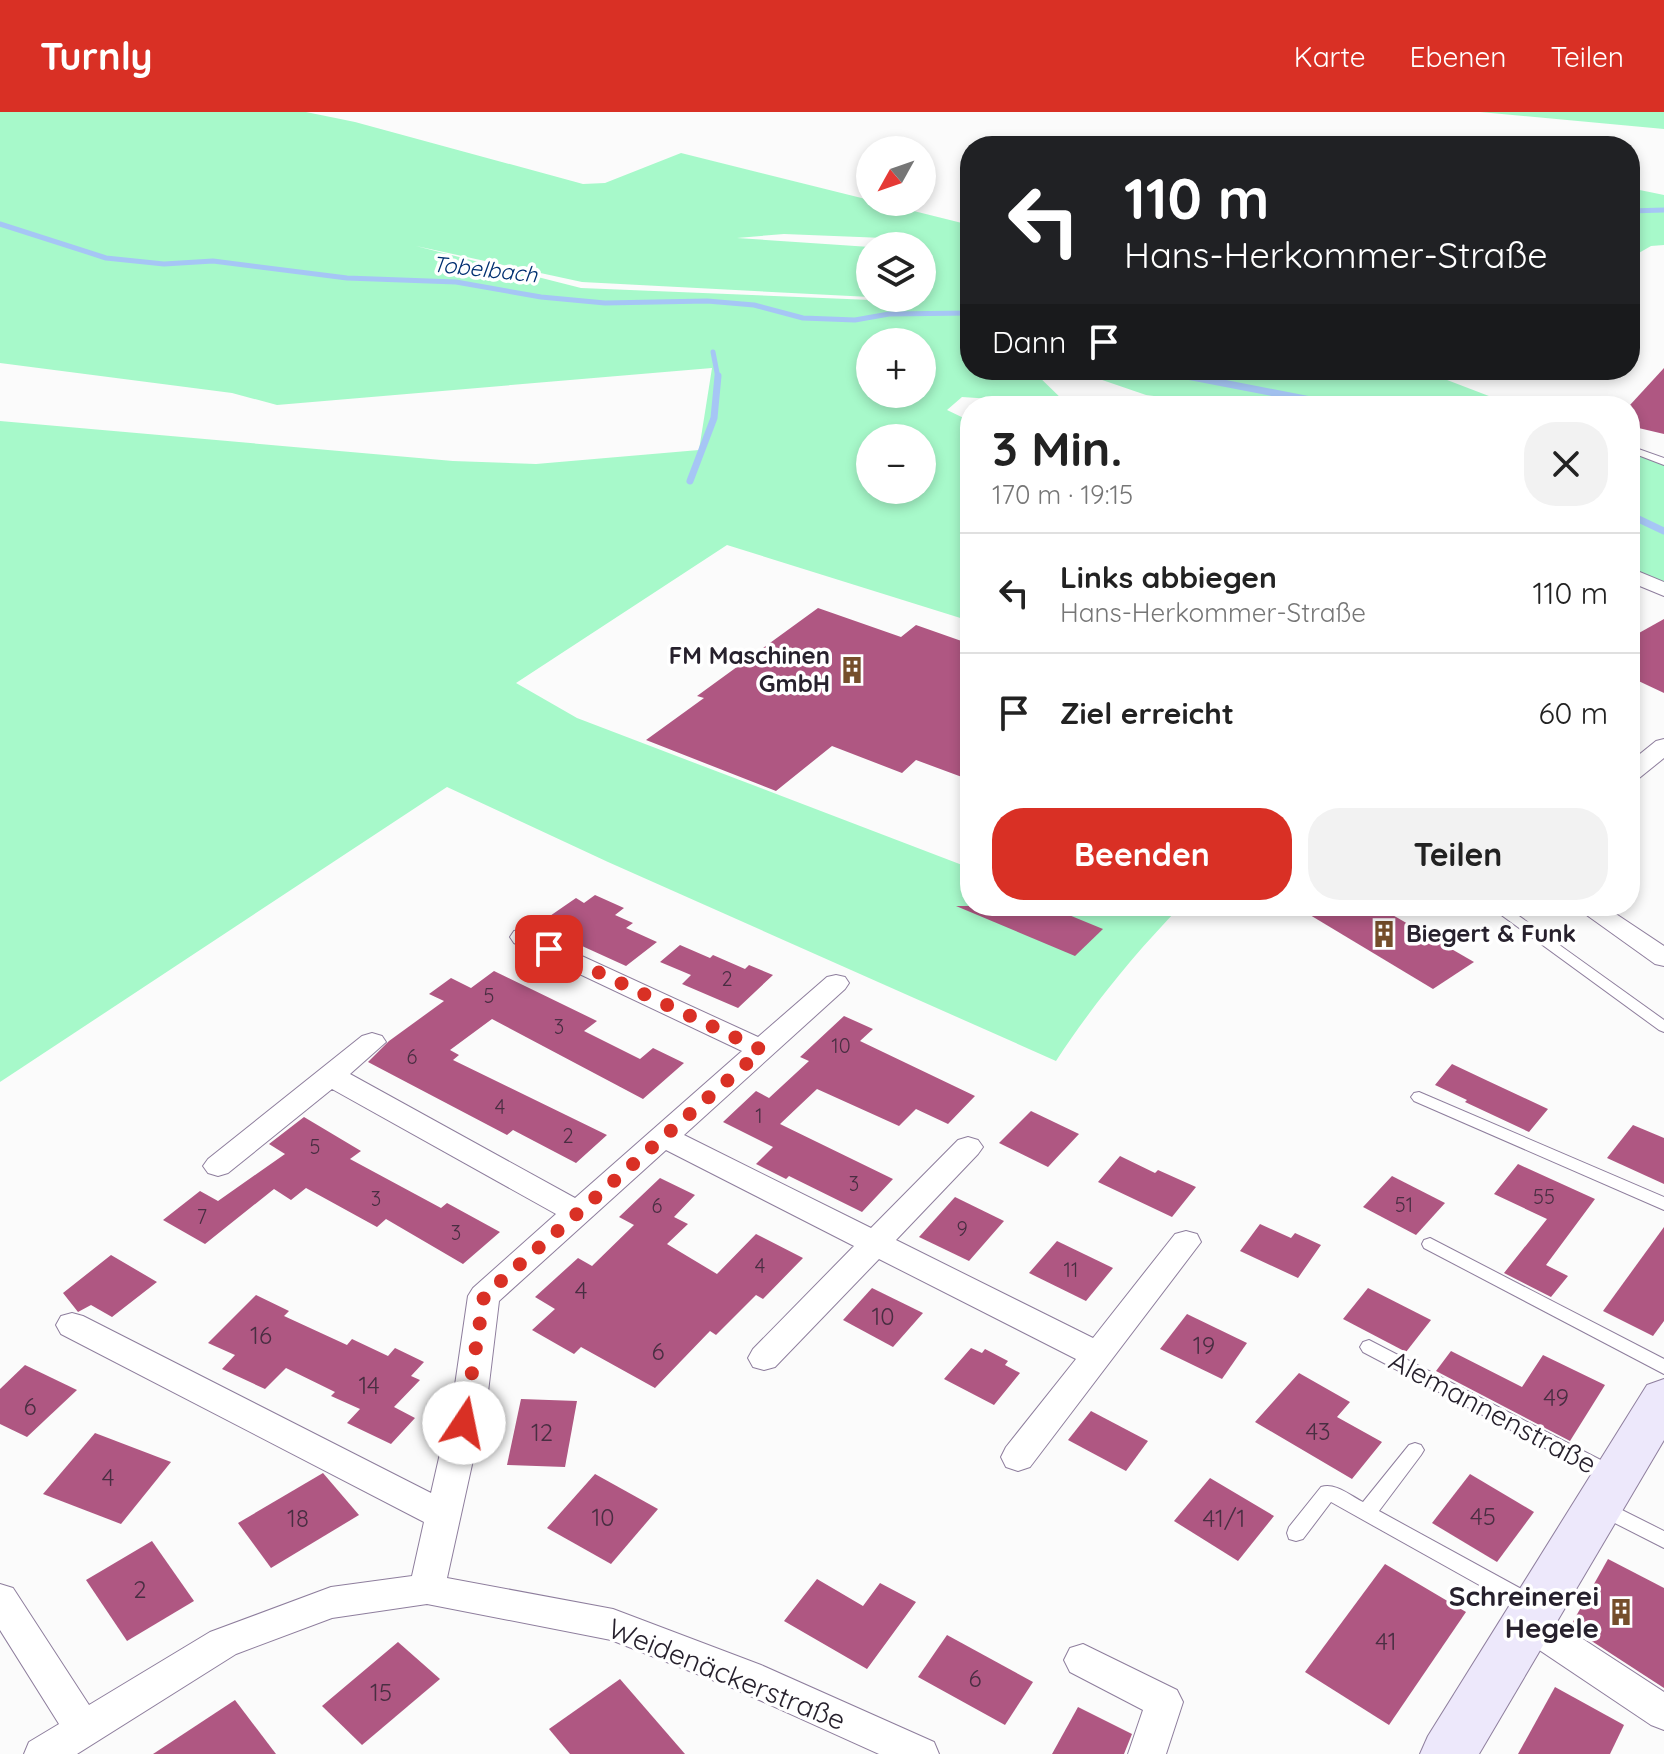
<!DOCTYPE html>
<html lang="de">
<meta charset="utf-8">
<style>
:root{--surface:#fff;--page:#f2f2f2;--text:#222;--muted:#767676;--line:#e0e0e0;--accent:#d93025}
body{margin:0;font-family:Quicksand,sans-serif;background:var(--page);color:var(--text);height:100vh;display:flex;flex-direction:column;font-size:30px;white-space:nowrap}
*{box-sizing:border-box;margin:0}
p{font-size:26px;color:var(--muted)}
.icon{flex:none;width:44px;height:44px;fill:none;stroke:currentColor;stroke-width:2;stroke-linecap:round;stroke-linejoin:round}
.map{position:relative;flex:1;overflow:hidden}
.side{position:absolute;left:960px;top:284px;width:680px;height:520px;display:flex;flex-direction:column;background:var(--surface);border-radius:32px;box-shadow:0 4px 12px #0003}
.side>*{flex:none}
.top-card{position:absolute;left:960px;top:24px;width:680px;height:244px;border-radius:32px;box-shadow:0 4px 12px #0003;background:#202124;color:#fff;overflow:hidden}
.needle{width:52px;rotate:230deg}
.controls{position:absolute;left:856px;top:24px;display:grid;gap:16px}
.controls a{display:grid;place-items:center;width:80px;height:80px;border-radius:50%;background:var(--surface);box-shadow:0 4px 12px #0003;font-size:40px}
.pin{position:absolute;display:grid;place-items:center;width:68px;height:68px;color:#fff;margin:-34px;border-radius:16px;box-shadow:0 4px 12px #0006}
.me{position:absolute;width:88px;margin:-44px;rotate:11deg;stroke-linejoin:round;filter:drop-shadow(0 0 6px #0008)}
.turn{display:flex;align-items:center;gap:28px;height:168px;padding:0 32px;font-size:36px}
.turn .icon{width:104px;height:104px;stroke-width:2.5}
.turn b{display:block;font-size:56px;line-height:68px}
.then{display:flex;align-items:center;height:76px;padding:0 32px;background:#0003;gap:16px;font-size:30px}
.round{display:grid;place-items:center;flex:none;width:84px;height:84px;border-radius:32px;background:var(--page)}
.overview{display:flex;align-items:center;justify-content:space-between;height:136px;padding:0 32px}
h1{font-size:48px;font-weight:800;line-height:60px}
.action{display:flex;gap:16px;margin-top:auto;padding:16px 32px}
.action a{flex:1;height:92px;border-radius:32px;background:var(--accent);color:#fff;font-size:32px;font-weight:800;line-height:92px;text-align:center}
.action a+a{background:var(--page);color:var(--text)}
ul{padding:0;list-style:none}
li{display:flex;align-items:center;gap:24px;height:120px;padding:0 32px;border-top:2px solid var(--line)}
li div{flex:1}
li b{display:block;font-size:30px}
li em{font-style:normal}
header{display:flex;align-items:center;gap:48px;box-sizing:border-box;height:112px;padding:0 40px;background:var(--accent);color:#fff}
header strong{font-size:38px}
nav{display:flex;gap:44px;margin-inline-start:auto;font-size:28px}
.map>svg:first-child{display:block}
.green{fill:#a7f9ca;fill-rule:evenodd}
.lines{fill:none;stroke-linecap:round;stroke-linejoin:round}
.stream-far1{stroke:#a6c6f5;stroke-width:5}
.stream{stroke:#a6c6f5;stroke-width:7}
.building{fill:#af5782}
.lane-casing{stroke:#8e7e9d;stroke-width:2}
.street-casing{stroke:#8e7e9d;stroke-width:2}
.secondary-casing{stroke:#8e7e9d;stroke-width:2}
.lane{fill:#fff;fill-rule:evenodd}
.street{fill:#fff;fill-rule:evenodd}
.secondary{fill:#ede8fb;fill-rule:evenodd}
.route{stroke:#d93025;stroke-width:14;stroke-dasharray:0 25.2}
.labels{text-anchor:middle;stroke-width:7;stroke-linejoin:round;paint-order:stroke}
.number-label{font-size:20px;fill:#492e42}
.far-water-label{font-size:22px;font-style:italic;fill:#003071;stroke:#fff}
.poi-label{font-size:24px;font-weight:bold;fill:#27212d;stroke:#fff;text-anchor:end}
.near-number-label{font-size:24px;fill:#492e42}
.near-street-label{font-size:28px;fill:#27212d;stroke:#fff}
.near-poi-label{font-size:28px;font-weight:bold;fill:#27212d;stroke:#fff;text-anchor:end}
</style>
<header>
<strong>Turnly</strong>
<nav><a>Karte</a><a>Ebenen</a><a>Teilen</a></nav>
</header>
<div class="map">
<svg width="1664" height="1642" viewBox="0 0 1664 1642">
<rect width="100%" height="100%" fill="#fbfbfb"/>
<g class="green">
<path d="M0 0H306L355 10 583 72 605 71 681 41 970 113V258H1032L1067 292 962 285 947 298 970 309V509L727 433 516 571 577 606 970 756V794H1181C1134 842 1092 894 1056 949L608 750 447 675 0 970V309L453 349 536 352 699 338 712 256 277 293 232 281 0 251ZM784 122 884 126 902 134H922V186L871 188 581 176 416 134 582 170 870 185V135L737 126ZM870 230H922V282H870ZM870 326H922V378H870Z"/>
<path d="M1480 0H1664V17Z"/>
<path d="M1630 76 1664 83V133L1651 134 1630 146Z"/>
<path d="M1073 258H1421L1515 294H1231L1146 283Z"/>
<path d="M1630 339 1664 353V472L1630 456Z"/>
</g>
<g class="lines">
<g class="stream-far1">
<path d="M1630 99 1664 98"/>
<path d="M0 112 106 146 164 152 213 149 347 166 456 170 541 185 605 191 707 189 754 193 803 206 855 208 889 202 970 201"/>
<path d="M713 240 718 266"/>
<path d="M1155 258 1197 266"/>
</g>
<g class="stream">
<path d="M1187 264 1341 294"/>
<path d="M690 369 714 306 718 264"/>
<path d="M1630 403 1664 419"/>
</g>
</g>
<g class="building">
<path d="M1664 256V322L1630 314V293Z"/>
<path d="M818 496 901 525 916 513 970 532V668L916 648 902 661 832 634 776 679 646 628 704 586 697 584Z"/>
<path d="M1664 507V581L1630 565V526Z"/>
<path d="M595 783 624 796 615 803 633 811 626 816 657 830 626 854 560 824 569 817 547 806 576 786 584 791Z"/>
<path d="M956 794H1047L1103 817 1075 844Z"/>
<path d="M1295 794H1377L1474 850 1433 877Z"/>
<path d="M680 833 710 846 713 843 745 857 749 853 773 863 738 896 682 872 691 863 660 850Z"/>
<path d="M494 859 597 909 584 919 640 947 653 936 684 951 643 987 492 907 450 938 459 943 453 948 607 1023 576 1051 513 1018 507 1023 368 950 389 929 444 889 429 882 451 866 471 876Z"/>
<path d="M844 904 873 917 860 929 975 984 948 1012 916 997 899 1014 817 977 780 1012 893 1067 862 1100 789 1064 786 1067 756 1052 773 1035 723 1010 756 979 769 986 809 949 800 945Z"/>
<path d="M1452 952 1488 969 1548 997 1529 1020 1465 990 1467 988 1435 973Z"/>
<path d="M1031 999 1079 1022 1048 1055 999 1031Z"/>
<path d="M304 1005 361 1039 350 1047 441 1096 447 1091 500 1120 463 1152 386 1107 377 1115 306 1076 291 1088 274 1077 205 1132 163 1108 200 1079 218 1089 285 1042 269 1032Z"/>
<path d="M1633 1013 1664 1026V1072L1607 1046Z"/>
<path d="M1120 1044 1155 1061 1158 1058 1196 1075 1172 1105 1098 1070Z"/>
<path d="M1518 1052 1595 1087 1546 1153 1568 1164 1551 1185 1504 1161 1547 1107 1494 1082Z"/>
<path d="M1392 1064 1445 1091 1416 1123 1363 1095Z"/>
<path d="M660 1066 695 1083 674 1105 688 1112 667 1132 717 1162 756 1122 803 1146 763 1187 756 1183 716 1223 710 1219 655 1276 581 1235 574 1242 532 1218 555 1197 535 1185 578 1146 592 1154 634 1113 619 1105Z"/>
<path d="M955 1085 1004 1109 969 1149 919 1125Z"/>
<path d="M1260 1112 1291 1126 1295 1121 1321 1133 1298 1166 1240 1139Z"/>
<path d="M1664 1115V1209L1653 1224 1603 1199Z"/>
<path d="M1057 1129 1113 1156 1086 1189 1029 1161Z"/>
<path d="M111 1143 157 1170 112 1205 91 1193 78 1200 63 1181Z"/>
<path d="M872 1176 923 1201 893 1235 843 1208Z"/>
<path d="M1368 1176 1431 1208 1406 1240 1343 1207Z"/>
<path d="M256 1183 289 1199 284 1204 347 1233 352 1227 388 1244 395 1236 424 1250 411 1264 420 1268 394 1295 415 1306 391 1332 347 1311 360 1297 331 1284 335 1280 286 1256 265 1277 222 1257 235 1243 208 1231Z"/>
<path d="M1187 1202 1247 1231 1222 1267 1160 1237Z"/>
<path d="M971 1236 982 1241 985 1237 1008 1249 1005 1253 1020 1261 994 1293 944 1267Z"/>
<path d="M1451 1239 1522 1275 1543 1243 1605 1273 1570 1329 1436 1259Z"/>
<path d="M25 1253 77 1278 27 1325 0 1312V1277Z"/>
<path d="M1299 1261 1350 1290 1337 1305 1382 1330 1352 1367 1255 1310Z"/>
<path d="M521 1287 577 1289 565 1355 507 1353Z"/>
<path d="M1091 1299 1148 1329 1126 1359 1068 1328Z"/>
<path d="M95 1321 171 1350 121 1412 43 1382Z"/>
<path d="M323 1361 359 1403 271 1456 238 1411Z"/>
<path d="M595 1362 658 1397 611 1452 547 1416Z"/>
<path d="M1470 1362 1534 1400 1497 1450 1432 1411Z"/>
<path d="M1210 1366 1274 1404 1238 1449 1174 1409Z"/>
<path d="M152 1429 194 1489 127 1529 86 1468Z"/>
<path d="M1608 1447 1664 1476V1576L1570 1515Z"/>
<path d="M1385 1452 1466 1500 1389 1613 1305 1560Z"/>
<path d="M817 1467 863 1494 880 1471 916 1490 867 1557 784 1509Z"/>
<path d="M947 1523 1033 1570 1005 1613 918 1565Z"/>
<path d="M398 1530 440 1567 362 1633 322 1594Z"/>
<path d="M620 1567 685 1642H570L549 1617Z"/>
<path d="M1555 1575 1624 1613 1610 1642H1518Z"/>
<path d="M235 1588 276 1642H153Z"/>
<path d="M1078 1595 1132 1622 1124 1642H1052Z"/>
</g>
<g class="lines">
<g class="lane-casing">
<g id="lane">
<path d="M1630 334 1664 346V353L1630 340Z"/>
<path d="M1489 794H1505L1664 908V920L1659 918Z"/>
<path d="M1419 980 1664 1085V1098L1414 989 1411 985 1414 981Z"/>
<path d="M1430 1126 1664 1247V1262L1424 1136 1422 1132 1424 1128Z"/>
<path d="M1369 1228 1620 1358 1622 1363 1620 1368 1613 1370 1606 1368 1363 1240 1360 1235 1363 1230Z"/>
<path d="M1415 1331 1421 1333 1424 1338 1421 1343 1379 1399 1538 1486 1541 1492 1538 1498 1531 1500 1524 1498 1331 1390 1303 1427 1296 1429 1289 1427 1287 1421 1289 1415 1321 1375C1335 1370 1351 1384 1363 1390L1409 1333Z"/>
<path d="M1602 1388 1664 1419V1436L1595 1401 1593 1396 1595 1391Z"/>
</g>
</g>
<g class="street-casing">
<g id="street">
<path d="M1630 456 1664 470V484L1630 470Z"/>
<path d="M1664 627V646L1638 667 1630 669V650L1656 629Z"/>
<path d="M1574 794H1604L1664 834V854L1655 852Z"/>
<path d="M523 817 758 925 827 865 836 863 845 865 849 871 845 877 684 1023 871 1116 958 1028 968 1025 978 1028 983 1035 978 1042 896 1128 1093 1226 1175 1122 1186 1119 1197 1122 1201 1130 1030 1355 1018 1359 1006 1355 1001 1345 1006 1335 1076 1247 879 1147 775 1255 764 1258 753 1255 748 1246 753 1237 854 1134 666 1038 499 1189 488 1280 447 1466 613 1497 761 1553 934 1630 939 1642H879L735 1577 611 1528 427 1492 332 1506 236 1542 77 1642H24L29 1630 59 1612 0 1518V1472L13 1476 89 1593 210 1520 331 1475 412 1464 424 1410 61 1222 56 1213 61 1204 72 1201 83 1204 431 1381 454 1280 468 1184 473 1176 556 1102 332 977 228 1061 218 1064 208 1061 203 1054 208 1047 362 924 372 921 382 924 386 930 350 962 575 1086 742 939 514 831 510 825 514 819Z"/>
<path d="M1527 1494 1540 1499 1664 1580V1618L1651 1613 1514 1521 1509 1510 1514 1499Z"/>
<path d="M1083 1532 1177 1578 1183 1590 1166 1642H1128L1143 1598 1070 1560 1064 1548 1070 1536Z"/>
</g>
</g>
<g class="secondary-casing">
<path id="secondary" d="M1664 1267V1328L1479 1642H1420L1428 1624 1647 1273Z"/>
</g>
<use href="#lane" class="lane"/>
<use href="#street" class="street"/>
<use href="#secondary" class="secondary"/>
</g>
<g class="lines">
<path class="route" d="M464 1311 484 1184 762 938 549 837"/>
</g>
<defs>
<g id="building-bare" transform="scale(2.16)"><path d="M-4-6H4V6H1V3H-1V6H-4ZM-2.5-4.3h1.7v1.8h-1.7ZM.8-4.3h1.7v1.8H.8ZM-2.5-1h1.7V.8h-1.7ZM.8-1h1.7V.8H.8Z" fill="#754e2b" stroke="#fff" stroke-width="2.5" paint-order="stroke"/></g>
</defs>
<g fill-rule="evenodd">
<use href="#building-bare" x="852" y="558"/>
<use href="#building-bare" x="1384" y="822"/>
<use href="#building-bare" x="1621" y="1500"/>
</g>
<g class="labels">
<g class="number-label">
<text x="727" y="874">2</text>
<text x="489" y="891">5</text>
<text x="559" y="922">3</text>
<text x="841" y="941">10</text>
<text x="412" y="952">6</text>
<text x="500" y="1002">4</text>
<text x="759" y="1011">1</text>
<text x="568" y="1031">2</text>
<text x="315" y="1042">5</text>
<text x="854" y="1079">3</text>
<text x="1544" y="1092">55</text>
<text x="376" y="1094">3</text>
<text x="1404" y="1100">51</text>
<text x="657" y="1101">6</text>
<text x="202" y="1112">7</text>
<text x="962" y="1124">9</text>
<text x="456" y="1128">3</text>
<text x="760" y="1161">4</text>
<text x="1071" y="1165">11</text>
</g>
<g class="far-water-label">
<text transform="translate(485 157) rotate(6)" y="8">Tobelbach</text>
</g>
<g class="poi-label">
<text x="830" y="552">FM Maschinen<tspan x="830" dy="28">GmbH</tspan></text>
<text x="1406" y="830" text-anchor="start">Biegert &amp; Funk</text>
</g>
<g class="near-number-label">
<text x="581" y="1187">4</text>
<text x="883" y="1213">10</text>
<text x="261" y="1232">16</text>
<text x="1204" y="1242">19</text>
<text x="658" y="1248">6</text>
<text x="369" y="1282">14</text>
<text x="1556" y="1294">49</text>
<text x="30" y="1303">6</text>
<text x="1318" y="1328">43</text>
<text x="542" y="1329">12</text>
<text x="108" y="1374">4</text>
<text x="1483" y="1413">45</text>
<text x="603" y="1414">10</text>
<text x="298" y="1415">18</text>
<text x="1224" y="1415">41/1</text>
<text x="140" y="1486">2</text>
<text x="1386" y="1538">41</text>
<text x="975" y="1575">6</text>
<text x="381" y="1589">15</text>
</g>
<g class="near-street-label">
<text transform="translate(1493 1300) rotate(28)" y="10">Alemannenstraße</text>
<text transform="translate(727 1562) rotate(22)" y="10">Weidenäckerstraße</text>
</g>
<g class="near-poi-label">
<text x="1599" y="1494">Schreinerei<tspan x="1599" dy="32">Hegele</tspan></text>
</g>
</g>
</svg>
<div class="controls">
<a><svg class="needle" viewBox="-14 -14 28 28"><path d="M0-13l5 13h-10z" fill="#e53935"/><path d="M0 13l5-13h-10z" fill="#767676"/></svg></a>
<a><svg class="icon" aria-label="layers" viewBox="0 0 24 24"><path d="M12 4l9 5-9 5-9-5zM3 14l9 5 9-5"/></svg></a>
<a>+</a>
<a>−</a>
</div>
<div class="pin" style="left:549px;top:837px;background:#d93025"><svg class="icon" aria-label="arrive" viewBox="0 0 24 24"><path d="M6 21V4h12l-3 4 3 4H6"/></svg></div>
<svg class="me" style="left:464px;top:1311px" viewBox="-20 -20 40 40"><circle r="19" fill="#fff"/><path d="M0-13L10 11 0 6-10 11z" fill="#d93025"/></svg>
<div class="top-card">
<div class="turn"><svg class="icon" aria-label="left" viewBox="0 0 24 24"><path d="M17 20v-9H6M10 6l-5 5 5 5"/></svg><div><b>110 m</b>Hans-Herkommer-Straße</div></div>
<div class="then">Dann<svg class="icon" aria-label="arrive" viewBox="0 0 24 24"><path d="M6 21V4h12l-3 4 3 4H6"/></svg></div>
</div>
<section class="side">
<div class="overview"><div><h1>3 Min.</h1><p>170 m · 19:15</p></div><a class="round"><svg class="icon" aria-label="close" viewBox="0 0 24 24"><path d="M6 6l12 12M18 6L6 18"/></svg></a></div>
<ul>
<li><svg class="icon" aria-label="left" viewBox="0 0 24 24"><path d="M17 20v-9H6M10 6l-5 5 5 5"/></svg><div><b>Links abbiegen</b><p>Hans-Herkommer-Straße</p></div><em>110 m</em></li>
<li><svg class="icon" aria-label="arrive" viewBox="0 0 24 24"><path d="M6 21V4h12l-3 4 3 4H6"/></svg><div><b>Ziel erreicht</b></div><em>60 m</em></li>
</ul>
<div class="action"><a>Beenden</a><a>Teilen</a></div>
</section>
</div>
